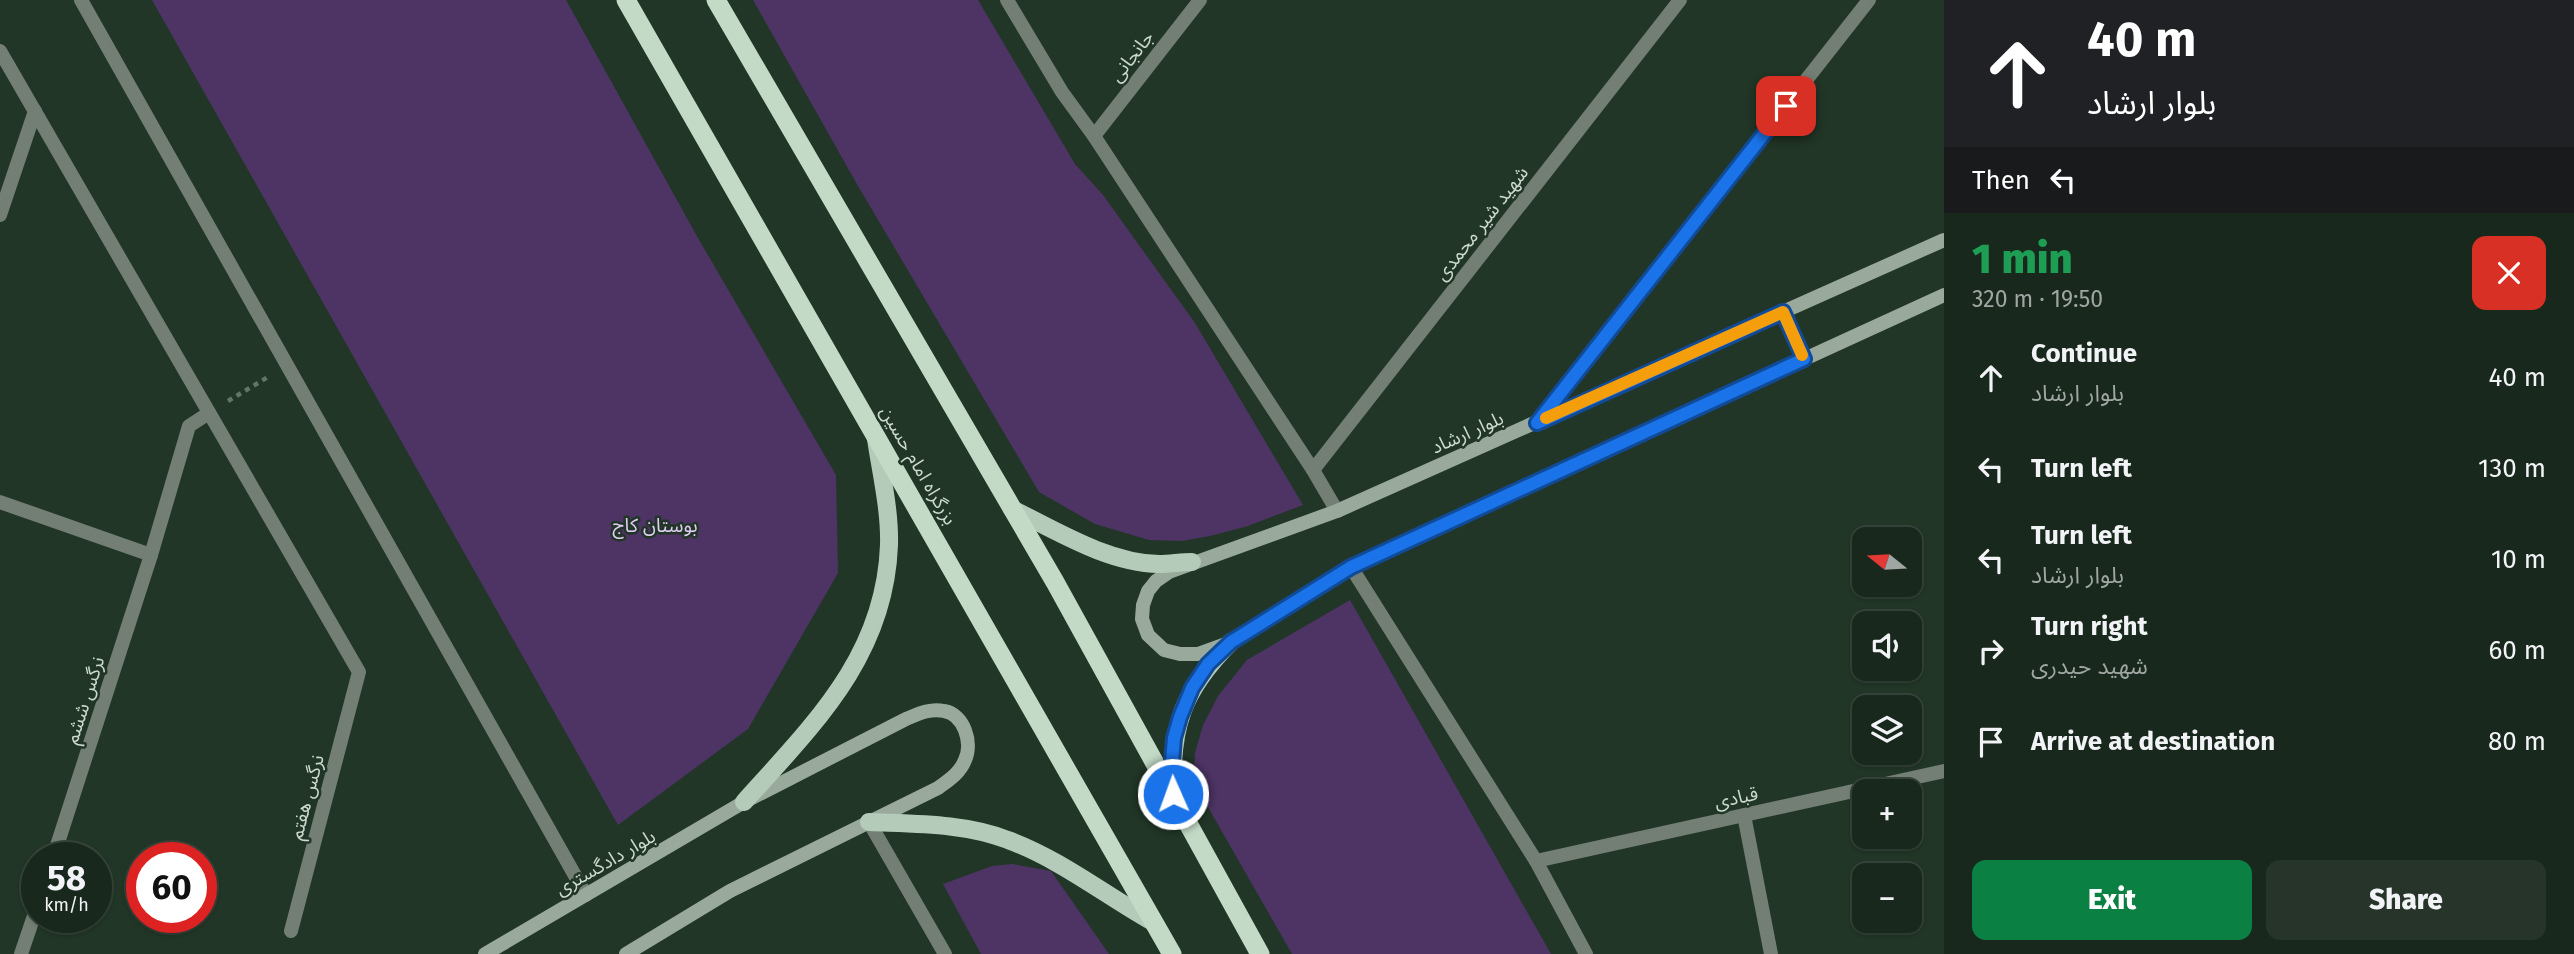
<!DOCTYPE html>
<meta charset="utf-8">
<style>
:root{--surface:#19281c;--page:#263429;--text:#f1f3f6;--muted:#9fa6a3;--line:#37443b;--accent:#0b8043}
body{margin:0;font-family:"Fira Sans","Noto Sans Arabic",sans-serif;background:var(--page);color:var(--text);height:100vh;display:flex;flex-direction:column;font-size:26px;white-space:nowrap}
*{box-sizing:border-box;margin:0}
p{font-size:23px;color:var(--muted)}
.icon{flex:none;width:38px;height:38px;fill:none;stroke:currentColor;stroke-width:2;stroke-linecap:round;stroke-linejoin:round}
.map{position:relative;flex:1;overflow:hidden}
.sheet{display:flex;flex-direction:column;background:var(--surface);width:630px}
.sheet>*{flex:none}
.banner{background:#202124;color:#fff;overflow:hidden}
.needle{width:46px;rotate:288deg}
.tools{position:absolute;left:1852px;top:527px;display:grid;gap:14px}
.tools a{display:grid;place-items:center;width:70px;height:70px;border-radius:14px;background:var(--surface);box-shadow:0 2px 5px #0004,0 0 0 2px var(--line);font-size:35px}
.speed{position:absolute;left:21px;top:842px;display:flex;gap:14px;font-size:35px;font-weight:700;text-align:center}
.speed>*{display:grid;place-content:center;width:91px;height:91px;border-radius:50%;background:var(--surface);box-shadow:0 2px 5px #0004,0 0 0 2px var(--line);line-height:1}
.speed small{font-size:18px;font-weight:400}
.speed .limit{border:10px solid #d22;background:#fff;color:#111}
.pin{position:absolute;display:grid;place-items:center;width:60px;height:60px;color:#fff;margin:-30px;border-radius:14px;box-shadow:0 4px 10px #0006}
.me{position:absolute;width:77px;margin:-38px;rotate:358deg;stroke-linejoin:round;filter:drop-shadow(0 0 5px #0008)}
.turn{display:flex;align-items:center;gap:24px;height:147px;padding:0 28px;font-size:32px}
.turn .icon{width:91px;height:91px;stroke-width:2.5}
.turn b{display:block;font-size:49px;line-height:60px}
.then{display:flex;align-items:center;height:66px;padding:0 28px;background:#0003;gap:14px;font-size:26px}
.round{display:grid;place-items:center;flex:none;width:74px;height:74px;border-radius:14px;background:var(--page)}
.head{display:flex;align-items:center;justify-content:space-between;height:119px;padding:0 28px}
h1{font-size:42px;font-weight:800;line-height:52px;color:#1e9e55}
.action{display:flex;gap:14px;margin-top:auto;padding:14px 28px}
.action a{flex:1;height:80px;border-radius:14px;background:var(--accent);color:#fff;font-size:28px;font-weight:800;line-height:80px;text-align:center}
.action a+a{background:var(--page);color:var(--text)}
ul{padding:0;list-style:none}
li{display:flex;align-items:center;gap:21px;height:91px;padding:0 28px}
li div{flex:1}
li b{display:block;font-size:26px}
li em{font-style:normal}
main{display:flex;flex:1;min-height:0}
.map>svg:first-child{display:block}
.green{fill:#4d3464}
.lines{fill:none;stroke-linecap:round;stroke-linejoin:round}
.path{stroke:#637567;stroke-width:4.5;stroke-dasharray:5 5;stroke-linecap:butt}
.minor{stroke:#737e75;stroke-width:14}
.tertiary{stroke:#737e75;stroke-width:14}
.secondary{stroke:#99a99c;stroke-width:14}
.primary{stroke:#b5cbb9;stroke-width:18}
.trunk{stroke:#c2dac6;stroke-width:19}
.route-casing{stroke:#114b97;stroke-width:18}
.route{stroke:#1a73e8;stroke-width:12}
.slow{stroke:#f59e0b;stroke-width:12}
.labels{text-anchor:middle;stroke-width:5;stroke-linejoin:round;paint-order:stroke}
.street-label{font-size:19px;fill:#ccd9ce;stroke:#213626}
.park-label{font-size:19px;fill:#e1cdf5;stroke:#213626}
</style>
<main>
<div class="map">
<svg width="1944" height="954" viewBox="0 0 1944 954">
<rect width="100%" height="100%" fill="#213626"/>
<g class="green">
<path d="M152 0H566L698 238 836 475 838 573 748 729 618 825Z"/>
<path d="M753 0H978L1075 164 1103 195 1195 323 1303 505 1248 526 1210 536 1182 541 1149 540 1095 524 1039 492 858 186Z"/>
<path d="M1350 600 1551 954H1292L1193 781 1195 753 1203 725 1218 696 1247 660Z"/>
<path d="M1012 864 1051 871 1109 954H981L943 884 992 866Z"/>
</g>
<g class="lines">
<path class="path" d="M228 401 268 377"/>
<g class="minor">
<path d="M81 0 586 895"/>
<path d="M1007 0 1062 92 1094 136 1313 470 1337 511"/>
<path d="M0 51 359 672 291 931"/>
<path d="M1094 136 1200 0"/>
<path d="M0 215 35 111"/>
<path d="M1537 423 1869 0"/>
<path d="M1313 470 1680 0"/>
<path d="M0 502 151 555"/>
<path d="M1351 567 1536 861 1586 954"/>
<path d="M1744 815 1771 954"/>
<path d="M53 858 151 555 189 426 209 413"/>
<path d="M1536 861 1944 771"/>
<path d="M21 954 37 907"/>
</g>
<path class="tertiary" d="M869 822 945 954"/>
<g class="secondary">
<path d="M1944 240 1337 511 1169 572 1156 581 1148 591 1143 605 1142 619 1148 635 1164 650 1180 654H1198L1231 642 1351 567 1944 295"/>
<path d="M1783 312 1804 359"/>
<path d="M485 954 744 802 906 719C918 714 930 708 944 711 964 714 973 743 965 760 960 773 949 780 938 788L730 891 626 954"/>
</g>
<g class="primary">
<path d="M1012 509C1057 531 1108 563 1159 564 1170 564 1181 562 1192 562"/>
<path d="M1173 794C1170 726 1183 690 1231 642"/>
<path d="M744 802C814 724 885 656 889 545 890 510 881 473 876 439"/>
<path d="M869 822C915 824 965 823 1008 840 1060 859 1105 895 1153 922"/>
</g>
<g class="trunk">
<path d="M626 0 1172 954"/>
<path d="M716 0 1055 582 1260 954"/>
</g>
</g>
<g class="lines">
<g class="route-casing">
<path id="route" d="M1173 794 1172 762 1174 738 1180 717 1192 688 1208 664 1231 642 1351 567 1804 359 1783 312 1537 423 1786 106"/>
</g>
<use href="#route" class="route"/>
<path class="slow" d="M1546 418 1783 312 1802 355"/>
</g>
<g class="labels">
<g class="street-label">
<text transform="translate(1131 56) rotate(-52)" y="7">جانجانی</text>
<text transform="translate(1481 223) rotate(-52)" y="7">شهید شیر محمدی</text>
<text transform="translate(1467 432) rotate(-24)" y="7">بلوار ارشاد</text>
<text transform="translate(919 465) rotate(60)" y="7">بزرگراه امام حسین</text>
<text transform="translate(84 700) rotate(-72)" y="7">نرگس ششم</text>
<text transform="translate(306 797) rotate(-75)" y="7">نرگس هفتم</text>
<text transform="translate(1736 797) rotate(-12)" y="7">قبادی</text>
<text transform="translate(605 862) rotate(-30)" y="7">بلوار دادگستری</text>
</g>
<g class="park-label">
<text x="655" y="532">بوستان کاج</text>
</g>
</g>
</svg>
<div class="tools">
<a><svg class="needle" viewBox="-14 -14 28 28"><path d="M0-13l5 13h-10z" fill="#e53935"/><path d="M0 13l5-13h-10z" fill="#9fa6a3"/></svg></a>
<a><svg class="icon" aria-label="sound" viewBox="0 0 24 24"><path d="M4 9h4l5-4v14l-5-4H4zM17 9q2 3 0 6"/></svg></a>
<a><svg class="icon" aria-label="layers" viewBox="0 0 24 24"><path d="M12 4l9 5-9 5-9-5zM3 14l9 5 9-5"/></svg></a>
<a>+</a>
<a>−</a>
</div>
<div class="speed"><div>58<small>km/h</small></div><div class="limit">60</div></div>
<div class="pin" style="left:1786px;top:106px;background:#d93025"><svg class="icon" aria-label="arrive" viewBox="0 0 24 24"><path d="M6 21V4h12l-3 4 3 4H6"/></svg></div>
<svg class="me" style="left:1173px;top:794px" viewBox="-20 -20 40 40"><circle r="17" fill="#1a73e8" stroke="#fff" stroke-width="3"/><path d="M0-11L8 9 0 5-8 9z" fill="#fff"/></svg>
</div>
<section class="sheet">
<div class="banner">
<div class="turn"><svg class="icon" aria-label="ahead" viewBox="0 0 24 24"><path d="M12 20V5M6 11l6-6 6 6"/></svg><div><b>40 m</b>بلوار ارشاد</div></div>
<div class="then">Then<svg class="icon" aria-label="left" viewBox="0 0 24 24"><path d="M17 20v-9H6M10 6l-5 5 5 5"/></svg></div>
</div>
<div class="head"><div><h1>1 min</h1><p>320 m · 19:50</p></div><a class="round" style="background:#d93025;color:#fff"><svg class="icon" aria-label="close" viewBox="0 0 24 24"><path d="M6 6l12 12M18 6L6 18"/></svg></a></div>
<ul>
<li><svg class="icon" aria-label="ahead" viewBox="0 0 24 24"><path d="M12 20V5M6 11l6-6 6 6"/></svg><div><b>Continue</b><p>بلوار ارشاد</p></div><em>40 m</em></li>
<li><svg class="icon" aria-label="left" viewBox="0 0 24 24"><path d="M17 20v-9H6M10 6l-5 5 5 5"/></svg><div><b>Turn left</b></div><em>130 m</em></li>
<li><svg class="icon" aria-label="left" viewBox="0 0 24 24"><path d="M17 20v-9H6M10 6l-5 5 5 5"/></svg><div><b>Turn left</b><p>بلوار ارشاد</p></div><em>10 m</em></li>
<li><svg class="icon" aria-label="right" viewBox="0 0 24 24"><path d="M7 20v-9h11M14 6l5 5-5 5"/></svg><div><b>Turn right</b><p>شهید حیدری</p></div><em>60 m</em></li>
<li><svg class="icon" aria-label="arrive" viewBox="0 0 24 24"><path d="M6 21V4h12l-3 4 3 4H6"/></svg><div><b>Arrive at destination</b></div><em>80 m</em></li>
</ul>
<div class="action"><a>Exit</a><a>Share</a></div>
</section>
</main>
